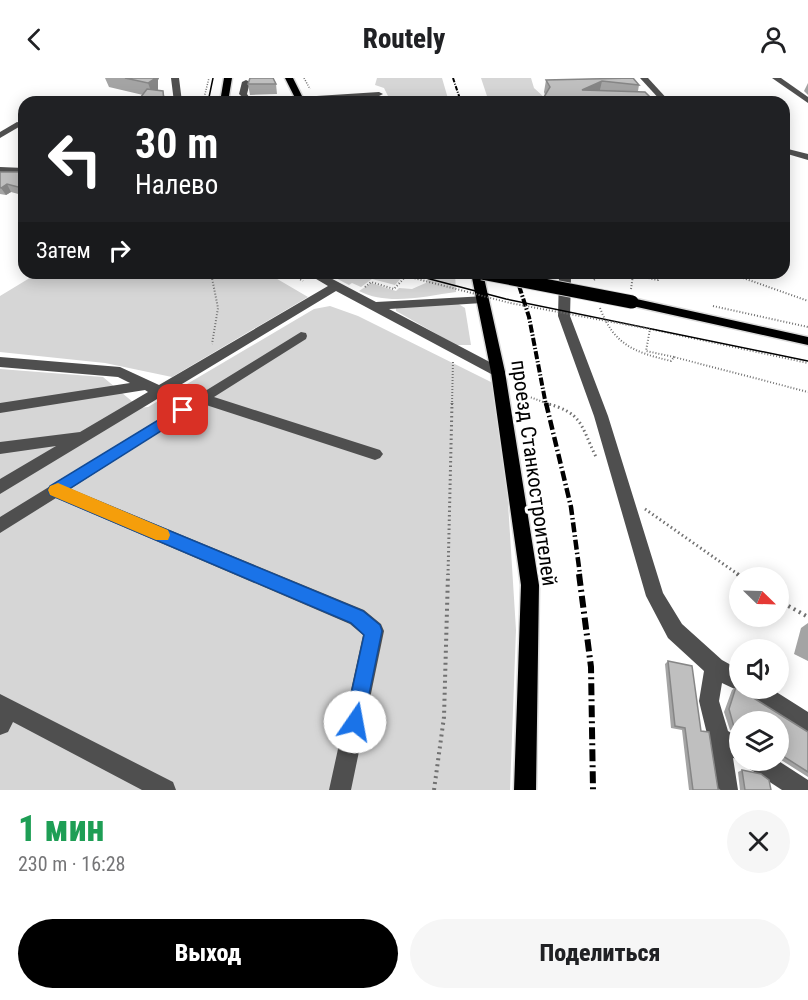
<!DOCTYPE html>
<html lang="ru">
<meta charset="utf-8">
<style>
:root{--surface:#fff;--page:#f6f6f6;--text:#202124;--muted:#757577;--accent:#000}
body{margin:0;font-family:"Roboto Condensed",sans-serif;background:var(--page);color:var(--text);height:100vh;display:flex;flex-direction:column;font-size:22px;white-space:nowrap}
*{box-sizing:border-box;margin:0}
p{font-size:20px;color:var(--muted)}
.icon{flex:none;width:33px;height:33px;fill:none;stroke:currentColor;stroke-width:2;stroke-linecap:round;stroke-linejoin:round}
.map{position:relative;height:712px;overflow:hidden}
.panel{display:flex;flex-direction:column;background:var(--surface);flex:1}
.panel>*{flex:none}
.banner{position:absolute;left:18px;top:18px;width:772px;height:183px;border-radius:18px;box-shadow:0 3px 15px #0003;background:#202124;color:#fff;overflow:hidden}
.needle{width:39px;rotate:113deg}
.controls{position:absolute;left:729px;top:489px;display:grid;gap:12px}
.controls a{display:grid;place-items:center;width:60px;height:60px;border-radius:50%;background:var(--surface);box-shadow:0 3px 15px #0003;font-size:30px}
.pin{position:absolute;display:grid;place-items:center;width:51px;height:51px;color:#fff;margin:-26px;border-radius:12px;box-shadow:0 3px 9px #0006}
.me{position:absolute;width:66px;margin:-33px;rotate:12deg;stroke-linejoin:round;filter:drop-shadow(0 0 4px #0008)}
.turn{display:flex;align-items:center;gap:21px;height:126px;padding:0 18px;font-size:27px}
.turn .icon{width:78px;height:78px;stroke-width:2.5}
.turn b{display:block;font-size:42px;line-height:51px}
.then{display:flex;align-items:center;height:57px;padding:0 18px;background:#0003;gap:12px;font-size:22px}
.round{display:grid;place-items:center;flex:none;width:63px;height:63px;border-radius:32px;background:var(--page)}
.headline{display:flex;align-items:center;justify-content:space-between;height:102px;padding:0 18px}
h1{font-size:36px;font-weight:800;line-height:45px;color:#1e9e55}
.cta{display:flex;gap:12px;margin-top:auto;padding:12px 18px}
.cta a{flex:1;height:69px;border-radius:36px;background:var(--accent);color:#fff;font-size:24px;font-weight:800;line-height:69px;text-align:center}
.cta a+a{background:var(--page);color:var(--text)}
header{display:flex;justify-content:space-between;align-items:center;height:78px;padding:0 18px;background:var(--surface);font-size:27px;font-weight:800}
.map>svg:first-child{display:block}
.green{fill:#d6d6d6}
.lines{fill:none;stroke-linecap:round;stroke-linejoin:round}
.major-casing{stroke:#dbdbdb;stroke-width:3}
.path-far3{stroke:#717171;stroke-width:1.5;stroke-dasharray:1 1.5;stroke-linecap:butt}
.path-far2{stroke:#717171;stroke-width:2;stroke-dasharray:1 2;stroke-linecap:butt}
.path-far1{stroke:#717171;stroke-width:3;stroke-dasharray:1.5 3;stroke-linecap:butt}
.path{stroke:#717171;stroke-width:4;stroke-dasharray:2 4;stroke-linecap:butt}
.minor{fill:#4f4f4f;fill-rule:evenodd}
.major{fill:#000;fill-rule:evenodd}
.tram{stroke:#000;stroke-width:1.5}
.rail-far3{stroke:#000;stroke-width:2;stroke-dasharray:4.5 1.5 1 1.5;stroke-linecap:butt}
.rail-far2{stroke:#000;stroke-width:4;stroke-dasharray:8 2 1.5 2;stroke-linecap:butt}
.rail-far1{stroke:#000;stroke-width:4.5;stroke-dasharray:10 3 1.5 3;stroke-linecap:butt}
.rail{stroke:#000;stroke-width:6;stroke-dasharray:12 4 2 4;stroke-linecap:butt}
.major-bridge-casing{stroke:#dbdbdb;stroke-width:15;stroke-linecap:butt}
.path-bridge{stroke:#717171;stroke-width:2;stroke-dasharray:1 2;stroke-linecap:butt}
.major-bridge{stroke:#000;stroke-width:13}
.wall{fill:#a4a4a4}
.shaded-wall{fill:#868686}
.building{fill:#bfbfbf;stroke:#868686;stroke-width:1.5}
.route{fill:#1a73e8;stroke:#114b97;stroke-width:1.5}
.slow{fill:#f59e0b}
.labels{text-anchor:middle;stroke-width:6;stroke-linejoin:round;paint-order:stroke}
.street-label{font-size:21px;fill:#000;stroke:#fff}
</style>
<header><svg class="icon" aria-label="back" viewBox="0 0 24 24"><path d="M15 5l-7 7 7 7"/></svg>Routely<svg class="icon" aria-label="person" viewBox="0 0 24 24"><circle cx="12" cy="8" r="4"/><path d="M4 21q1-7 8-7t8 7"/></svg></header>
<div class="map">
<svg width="808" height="712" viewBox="0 0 808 712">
<rect width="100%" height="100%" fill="#fff"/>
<g class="green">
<path d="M377 0H442L449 24H391L384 10 375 7Z"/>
<path d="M481 0H531L534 10 545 20 543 24H489Z"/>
<path d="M38 195H267L308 219 172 299 105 285 0 274V218Z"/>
<path d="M326 195H396L402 199 395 207 372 201 361 209 352 205 349 207Z"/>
<path d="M427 195H455L456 214C426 218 388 228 359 213L371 205 396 213 399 210 412 211 428 204Z"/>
<path d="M457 225 465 230 471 267H456L396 233V230Z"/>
<path d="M330 228 358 238 497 307 506 393 516 552 510 712H0V291L103 299 134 325 126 331 148 329 314 231Z"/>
</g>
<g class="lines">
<g class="major-casing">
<g id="major">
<path d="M224 0H232L228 24H220Z"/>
<path d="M285 0H293L305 24H297Z"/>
<path d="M471 195H483L505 294 539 507 536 712H514L521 507 491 294Z"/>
<path d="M632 220 808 259V267L628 227 626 224Z"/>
</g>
</g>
<g class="path-far3">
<path d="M304 0 310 11"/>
<path d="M203 24 209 0"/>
</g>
<g class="path-far2">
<path d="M211 195 218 230 212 266"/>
<path d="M290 195 303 203"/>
<path d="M729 195 808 223"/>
<path d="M594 202 602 195"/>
<path d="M365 209 371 204 394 211 406 198 398 195"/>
<path d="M631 211 633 197 658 202 660 195"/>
<path d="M713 228 808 249"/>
<path d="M600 230C614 267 634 274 671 283L674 279 808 314"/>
<path d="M674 279 646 273 650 251 808 285"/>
<path d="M514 313 551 327"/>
<path d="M452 327 453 283"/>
</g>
<g class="path-far1">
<path d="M545 325C583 335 580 346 596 379"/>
<path d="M645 431 739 497"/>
<path d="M448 497 452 325"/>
</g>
<g class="path">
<path d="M737 496 743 500"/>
<path d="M778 522 808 539"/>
<path d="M434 712 444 639 448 496"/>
</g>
<g class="minor">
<path d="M171 0H179L182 24H174Z"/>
<path d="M640 0H648L670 24H662Z"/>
<path d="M772 0H781L808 19V25Z"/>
<path d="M246 2 250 4 247 16 249 19H301L379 14 383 16 379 18 299 23 295 21 247 23 239 16 242 4Z"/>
<path d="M17 44 24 46 0 60V54Z"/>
<path d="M784 70 808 76V82L784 75Z"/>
<path d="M0 89 24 90V96L0 95Z"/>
<path d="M306 195H321L376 224 486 218 488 221 482 225 389 231 503 291 505 294 498 299 493 297 336 213 0 416V401L56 368 0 376V364L80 354 148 314 145 312 0 335V325L130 305 118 299 0 289V279L120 289 159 307 328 208Z"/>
<path d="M584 195 571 200 570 238 608 338 663 515 682 546 722 582 740 592V610H770L808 634V657L743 617 741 614 722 605 719 623 728 653 740 660 741 682 733 680 738 712H716L708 660 699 623 704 593 668 560 646 518 594 338 558 238 559 198 563 195Z"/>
<path d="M301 254 306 255 307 258 306 261 214 319 380 372 383 376 380 380 375 382 203 326 70 411 364 532 381 546 384 553 351 712H329L363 557 350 546 56 420 0 455V439Z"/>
<path d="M0 616 173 704 176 712H142L13 644 8 654 0 657Z"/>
<path d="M745 682H777L808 702V712H782L748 690Z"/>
</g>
<use href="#major" class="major"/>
<g class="tram">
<path d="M208 24 213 0"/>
<path d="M407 195 506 221 808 283"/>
</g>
<path class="rail-far3" d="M453 0 461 24"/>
<path class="rail-far2" d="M515 195 529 239 546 327"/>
<path class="rail-far1" d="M546 325 571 429 580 497"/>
<path class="rail" d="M579 496 591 589 593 712"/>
<g class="major-bridge-casing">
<path id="major-bridge" d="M482 195 632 224"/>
</g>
<path class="path-bridge" d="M406 198 510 225 650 251"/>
<use href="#major-bridge" class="major-bridge"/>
</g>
<g class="wall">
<path d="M105 0H159L158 2V13H163L166 24H137L143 17 109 9Z"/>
<path d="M617 0 639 7 638 13 653 22 652 24H541L545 17 544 14 546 2Z"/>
<path d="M808 5V17L804 13Z"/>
<path d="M248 6H276L277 16 250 17Z"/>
<path d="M0 94H24V115L22 117 11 114 6 117 0 116Z"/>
<path d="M808 545V583L794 576 801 550Z"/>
<path d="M668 583 701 653 718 711 720 712H689L682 652 671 650 665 586Z"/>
<path d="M736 609 808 654V699L778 680V644H740V657L730 652 724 634 732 612Z"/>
<path d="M742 692 771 712H740L738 694Z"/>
</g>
<g class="shaded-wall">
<path d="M154 0H159L158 2V15L153 19 148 5Z"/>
<path d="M602 3 599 16 582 12Z"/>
<path d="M7 106 11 114 6 117 1 110Z"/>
<path d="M24 106V115L22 117 18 109Z"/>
</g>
<g class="building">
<path d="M125 0H154V1L148 5Z"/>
<path d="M250 0H273L276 6H248Z"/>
<path d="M633 0 639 7 602 3 582 12 645 14 653 22 651 24H541L550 9 546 2Z"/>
<path d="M147 11 163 13 164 24H137Z"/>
<path d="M0 94H24V106L18 109 7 106 1 110 0 109Z"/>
<path d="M668 583 692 588 701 653 709 654 718 711 720 712H693L685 650 675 648Z"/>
<path d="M736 609 808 654V694L783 678H778V644H740V652L734 649 729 631Z"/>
<path d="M742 692 761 696 769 702 771 712H745Z"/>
</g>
<path class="route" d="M183 327 190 332 188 336 69 411 363 533 380 547 382 553 362 651 355 654 348 651 345 644 364 557 351 545 50 417 48 412 50 408Z"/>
<path class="slow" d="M58 405 168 452 170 457 168 462H156L50 417 48 412 50 408Z"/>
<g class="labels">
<g class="street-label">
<text transform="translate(534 395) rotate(82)" y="7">проезд Станкостроителей</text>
</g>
</g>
</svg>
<div class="controls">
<a><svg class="needle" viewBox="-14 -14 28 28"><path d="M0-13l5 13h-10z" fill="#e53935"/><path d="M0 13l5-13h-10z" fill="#757577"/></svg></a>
<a><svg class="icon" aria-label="sound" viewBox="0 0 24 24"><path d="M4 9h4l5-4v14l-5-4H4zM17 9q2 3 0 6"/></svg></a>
<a><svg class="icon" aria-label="layers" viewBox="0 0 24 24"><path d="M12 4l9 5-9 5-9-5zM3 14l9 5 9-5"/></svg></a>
</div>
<div class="pin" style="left:183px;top:332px;background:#d93025"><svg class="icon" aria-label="arrive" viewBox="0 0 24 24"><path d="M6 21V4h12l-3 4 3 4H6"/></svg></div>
<svg class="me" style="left:355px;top:644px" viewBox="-20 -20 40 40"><circle r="19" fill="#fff"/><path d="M0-13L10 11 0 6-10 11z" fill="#1a73e8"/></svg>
<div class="banner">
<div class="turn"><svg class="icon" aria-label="left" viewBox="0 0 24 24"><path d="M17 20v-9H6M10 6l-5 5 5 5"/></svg><div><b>30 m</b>Налево</div></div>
<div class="then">Затем<svg class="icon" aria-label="right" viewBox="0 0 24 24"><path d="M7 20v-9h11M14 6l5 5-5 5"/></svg></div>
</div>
</div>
<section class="panel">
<div class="headline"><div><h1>1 мин</h1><p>230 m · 16:28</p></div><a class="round"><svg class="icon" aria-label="close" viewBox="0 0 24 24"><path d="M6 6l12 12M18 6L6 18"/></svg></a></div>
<div class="cta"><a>Выход</a><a>Поделиться</a></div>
</section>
